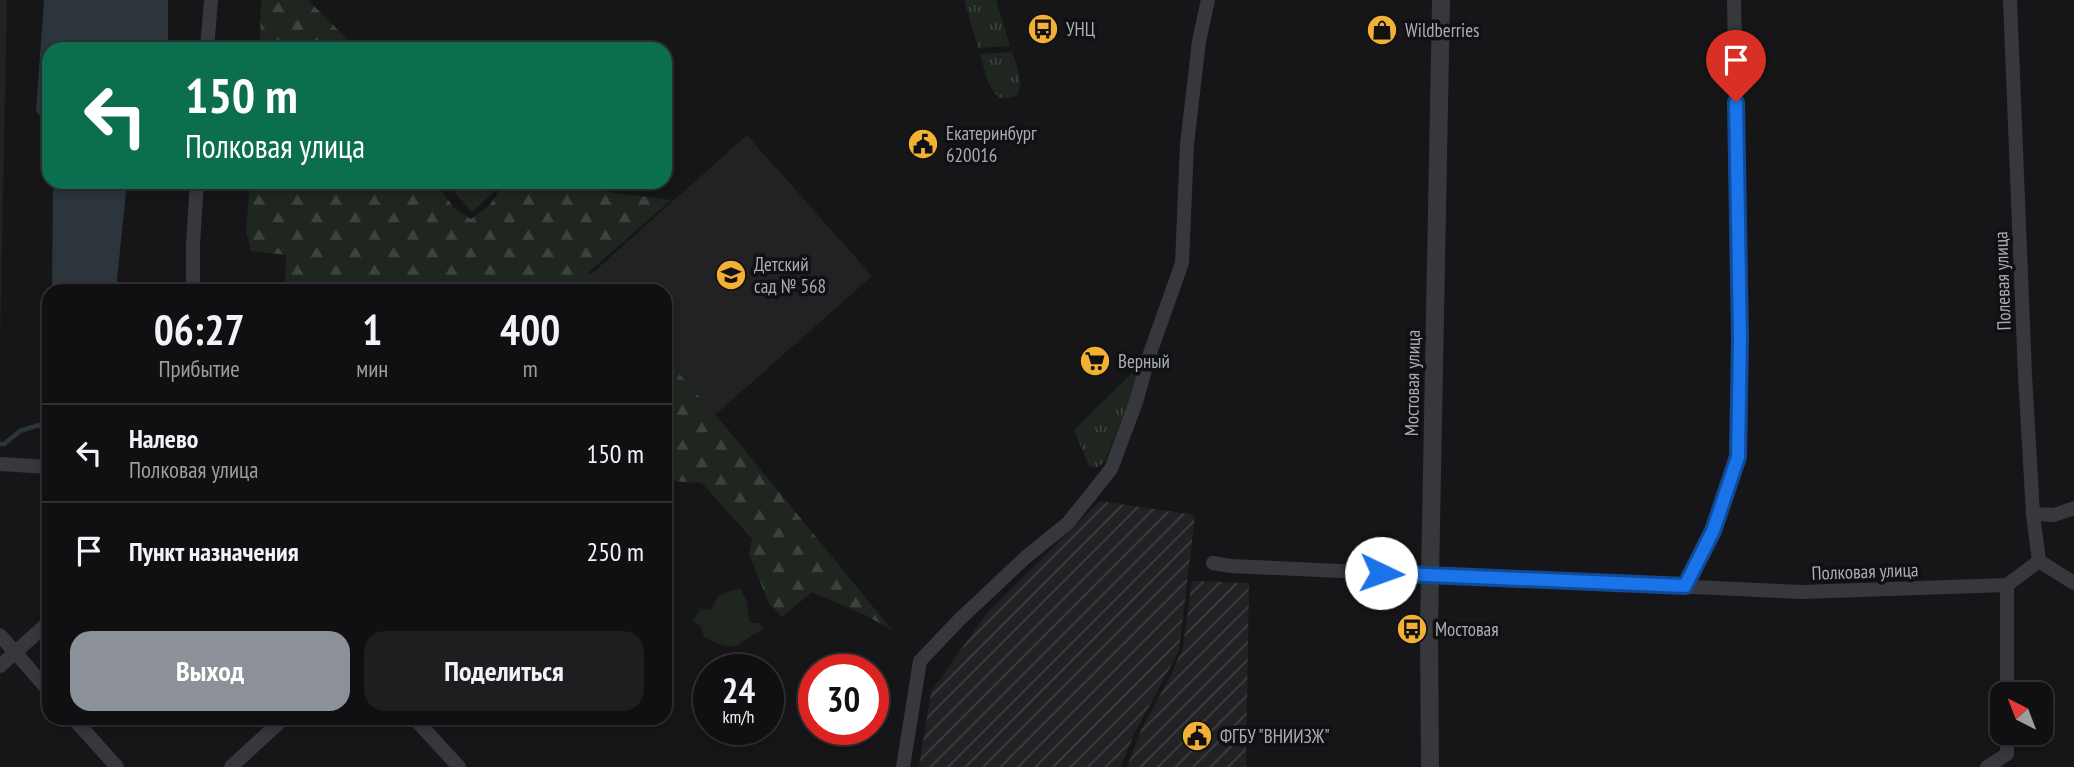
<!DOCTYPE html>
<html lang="ru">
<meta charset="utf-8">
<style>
:root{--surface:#101012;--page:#1e1e20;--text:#f1f3f6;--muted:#9c9d9f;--line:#303032;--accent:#8c9099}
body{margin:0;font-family:"PT Sans Narrow",sans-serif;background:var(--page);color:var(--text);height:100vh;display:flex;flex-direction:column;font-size:26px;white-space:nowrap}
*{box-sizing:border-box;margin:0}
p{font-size:23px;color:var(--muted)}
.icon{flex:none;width:38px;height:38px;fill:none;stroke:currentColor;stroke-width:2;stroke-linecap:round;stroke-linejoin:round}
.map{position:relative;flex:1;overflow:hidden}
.drawer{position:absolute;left:42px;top:284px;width:630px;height:441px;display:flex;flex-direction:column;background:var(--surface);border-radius:21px;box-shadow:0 4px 10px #0003,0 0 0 2px var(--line)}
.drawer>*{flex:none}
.guide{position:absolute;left:42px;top:42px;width:630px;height:147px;border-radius:21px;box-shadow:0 4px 10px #0003,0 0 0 2px var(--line);background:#0b6e4f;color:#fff;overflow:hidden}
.needle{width:46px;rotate:318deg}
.fabs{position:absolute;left:1990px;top:682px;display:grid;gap:14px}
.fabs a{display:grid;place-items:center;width:63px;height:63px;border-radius:14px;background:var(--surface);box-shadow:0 4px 10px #0003,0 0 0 2px var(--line);font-size:35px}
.speed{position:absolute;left:693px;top:654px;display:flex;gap:14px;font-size:35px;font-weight:700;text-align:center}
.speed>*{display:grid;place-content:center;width:91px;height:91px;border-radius:50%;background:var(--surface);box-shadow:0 4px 10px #0003,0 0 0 2px var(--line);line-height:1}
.speed small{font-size:18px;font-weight:400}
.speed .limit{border:10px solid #d22;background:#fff;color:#111}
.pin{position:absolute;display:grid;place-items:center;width:60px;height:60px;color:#fff;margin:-72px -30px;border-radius:50% 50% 50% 0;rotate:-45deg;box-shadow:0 0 7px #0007}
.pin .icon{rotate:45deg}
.me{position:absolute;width:77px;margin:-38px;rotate:93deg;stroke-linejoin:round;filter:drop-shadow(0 0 5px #0008)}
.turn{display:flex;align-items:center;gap:24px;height:147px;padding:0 28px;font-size:32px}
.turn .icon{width:91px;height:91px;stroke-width:2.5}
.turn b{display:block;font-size:49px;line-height:60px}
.eta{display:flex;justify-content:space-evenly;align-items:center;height:119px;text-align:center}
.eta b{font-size:42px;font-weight:700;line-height:49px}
.action{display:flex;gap:14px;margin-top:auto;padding:14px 28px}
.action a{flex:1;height:80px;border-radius:21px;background:var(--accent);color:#fff;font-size:28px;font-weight:700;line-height:80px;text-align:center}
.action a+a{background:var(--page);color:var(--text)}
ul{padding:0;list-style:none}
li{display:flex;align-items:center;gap:21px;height:98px;padding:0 28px;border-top:2px solid var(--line)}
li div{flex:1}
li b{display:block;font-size:26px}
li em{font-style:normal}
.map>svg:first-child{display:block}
.built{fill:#222225}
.industrial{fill:url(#industrial-furrows)}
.grass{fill:url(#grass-tufts)}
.forest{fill:url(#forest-firs)}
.green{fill:#1e261f}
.water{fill:#2c353c}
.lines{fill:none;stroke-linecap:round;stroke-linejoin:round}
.stream{stroke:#2c353c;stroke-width:4.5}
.minor{stroke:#37383d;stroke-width:14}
.tertiary{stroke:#37383d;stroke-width:18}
.route-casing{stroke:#114b97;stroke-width:18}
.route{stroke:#1a73e8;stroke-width:12}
.labels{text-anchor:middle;stroke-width:7;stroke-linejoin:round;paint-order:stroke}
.poi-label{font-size:19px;fill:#a8adb8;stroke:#111113;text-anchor:start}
.street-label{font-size:19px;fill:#a8adb8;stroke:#111113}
</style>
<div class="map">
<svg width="2074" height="767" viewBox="0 0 2074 767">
<defs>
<pattern id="industrial-furrows" width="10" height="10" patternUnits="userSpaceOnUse" patternTransform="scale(1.75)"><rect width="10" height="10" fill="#222225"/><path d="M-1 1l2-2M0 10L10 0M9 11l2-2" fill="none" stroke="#3f3f43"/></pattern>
<pattern id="grass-tufts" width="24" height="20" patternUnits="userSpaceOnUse" patternTransform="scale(1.75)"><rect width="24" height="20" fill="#1e261f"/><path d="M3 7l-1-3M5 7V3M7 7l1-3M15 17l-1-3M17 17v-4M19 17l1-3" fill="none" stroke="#3c433d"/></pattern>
<pattern id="forest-firs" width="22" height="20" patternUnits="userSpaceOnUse" patternTransform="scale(1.75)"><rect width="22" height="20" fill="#1e261f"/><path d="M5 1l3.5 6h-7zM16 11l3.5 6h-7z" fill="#3c433d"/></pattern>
</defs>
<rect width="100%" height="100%" fill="#161618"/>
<g class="built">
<path d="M0 0H7L0 344Z"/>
<path d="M747 135 872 276 715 415 665 360V290H604L590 275Z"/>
</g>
<g class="industrial">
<path d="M1100 501 1195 515 1179 651 1133 736 1121 767H919L931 692 986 614Z"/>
<path d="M1192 581 1249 583 1246 767H1127L1142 728 1172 673 1183 647Z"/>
</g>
<g class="grass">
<path d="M964 0H996L1010 46 978 48Z"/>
<path d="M1012 52C1017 66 1024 81 1017 96L1002 99C987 90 985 70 980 54Z"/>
<path d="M1132 373 1136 375 1138 380 1104 463 1095 468 1089 466 1074 430Z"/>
</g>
<g class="forest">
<path d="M261 0H308L357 49H260Z"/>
<path d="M250 182H435L454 208 471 219 489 206 505 182H580L585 189 671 200 589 272 605 290H285L286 255 251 251 246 231Z"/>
<path d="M665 358 725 426 892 630 865 615 812 592 782 617 769 603 749 554 752 539 702 483 670 481 665 476Z"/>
</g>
<g class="green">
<path d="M445 182H486L494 192 472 212Z"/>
<path d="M740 588 747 602 749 620 753 623H758L765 628C735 643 739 656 704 637L701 626 692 621 701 609 711 610 717 598 724 593Z"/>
</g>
<g class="water">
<path d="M44 0H168V49H49V123L44 122 36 110Z"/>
<path d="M53 182H127L116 290H52Z"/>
</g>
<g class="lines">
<path class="stream" d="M0 444H4L20 431 39 425 49 434"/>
<g class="minor">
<path d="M2010 0 2025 375 2033 514 2039 561"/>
<path d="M207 49 211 0"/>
<path d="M193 290V245L197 182"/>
<path d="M0 464 49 467"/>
<path d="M2033 514 2054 515 2074 508"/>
<path d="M2039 561 2074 583"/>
<path d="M1213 563 1231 566 1801 592 2007 585 2039 561"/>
<path d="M2007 585V695"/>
<path d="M1685 586 1712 531 1738 458 1740 339 1734 0"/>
<path d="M0 635 49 691"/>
<path d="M0 666 49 622"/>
<path d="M73 718 117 767"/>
<path d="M414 718 459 767"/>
<path d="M231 767 284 718"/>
<path d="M903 767 920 661 960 619 1026 557 1068 523 1111 469 1136 402 1149 356 1182 263 1187 144 1199 41 1208 0"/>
<path d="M1987 767 2007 754V733"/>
</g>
<path class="tertiary" d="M1430 767 1429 630 1441 0"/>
</g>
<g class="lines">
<g class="route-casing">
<path id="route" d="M1381 573 1685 586 1713 531 1738 457 1740 339 1736 102"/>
</g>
<use href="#route" class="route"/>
</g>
<defs>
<g id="bus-disc" transform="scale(1.575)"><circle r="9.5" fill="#f2b134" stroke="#111113"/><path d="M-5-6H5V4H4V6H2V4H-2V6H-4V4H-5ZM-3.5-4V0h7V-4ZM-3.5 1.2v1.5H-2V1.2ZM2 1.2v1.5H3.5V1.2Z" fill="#111"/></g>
<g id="shop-disc" transform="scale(1.575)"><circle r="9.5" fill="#f2b134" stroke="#111113"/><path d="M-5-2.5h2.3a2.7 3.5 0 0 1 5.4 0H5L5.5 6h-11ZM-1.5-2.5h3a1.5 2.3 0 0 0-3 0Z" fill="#111"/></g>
<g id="civic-disc" transform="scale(1.575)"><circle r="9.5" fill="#f2b134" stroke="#111113"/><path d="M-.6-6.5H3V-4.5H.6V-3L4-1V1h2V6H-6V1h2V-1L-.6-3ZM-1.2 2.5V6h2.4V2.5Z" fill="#111"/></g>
<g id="school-disc" transform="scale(1.575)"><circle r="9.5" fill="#f2b134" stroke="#111113"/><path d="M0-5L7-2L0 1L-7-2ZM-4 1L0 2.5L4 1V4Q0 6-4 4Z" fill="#111"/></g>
<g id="supermarket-disc" transform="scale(1.575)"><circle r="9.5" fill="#f2b134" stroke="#111113"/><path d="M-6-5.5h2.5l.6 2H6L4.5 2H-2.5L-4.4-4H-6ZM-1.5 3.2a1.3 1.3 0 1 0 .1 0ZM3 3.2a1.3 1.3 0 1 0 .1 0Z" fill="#111"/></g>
</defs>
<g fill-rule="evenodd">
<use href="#bus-disc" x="1043" y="29"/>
<use href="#shop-disc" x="1382" y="30"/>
<use href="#civic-disc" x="923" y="144"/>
<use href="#school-disc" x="731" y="275"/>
<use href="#supermarket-disc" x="1095" y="361"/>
<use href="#bus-disc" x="1412" y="629"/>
<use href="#civic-disc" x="1197" y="736"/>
</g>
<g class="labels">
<g class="poi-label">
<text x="1066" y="36">УНЦ</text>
<text x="1405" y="37">Wildberries</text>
<text x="946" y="140">Екатеринбург<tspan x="946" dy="22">620016</tspan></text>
<text x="754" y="271">Детский<tspan x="754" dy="22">сад № 568</tspan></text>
<text x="1118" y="368">Верный</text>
<text x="1435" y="636">Мостовая</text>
<text x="1220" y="743">ФГБУ "ВНИИЗЖ"</text>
</g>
<g class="street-label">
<text transform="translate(2002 281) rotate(-92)" y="7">Полевая улица</text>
<text transform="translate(1412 383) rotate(-89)" y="7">Мостовая улица</text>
<text transform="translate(1865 571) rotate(-2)" y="7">Полковая улица</text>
</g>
</g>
</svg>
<div class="fabs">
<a><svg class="needle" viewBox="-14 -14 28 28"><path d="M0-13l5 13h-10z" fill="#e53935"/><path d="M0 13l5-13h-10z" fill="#9c9d9f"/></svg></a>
</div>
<div class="speed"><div>24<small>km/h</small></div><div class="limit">30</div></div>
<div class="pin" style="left:1736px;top:102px;background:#d93025"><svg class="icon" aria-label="arrive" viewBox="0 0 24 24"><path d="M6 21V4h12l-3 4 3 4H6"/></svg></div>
<svg class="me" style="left:1381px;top:573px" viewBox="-20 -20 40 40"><circle r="19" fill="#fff"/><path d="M0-13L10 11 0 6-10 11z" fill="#1a73e8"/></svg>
<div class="guide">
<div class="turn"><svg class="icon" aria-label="left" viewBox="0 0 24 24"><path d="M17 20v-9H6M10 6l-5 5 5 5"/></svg><div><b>150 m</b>Полковая улица</div></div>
</div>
<section class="drawer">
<div class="eta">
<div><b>06:27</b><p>Прибытие</p></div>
<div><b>1</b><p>мин</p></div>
<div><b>400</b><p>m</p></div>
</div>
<ul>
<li><svg class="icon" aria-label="left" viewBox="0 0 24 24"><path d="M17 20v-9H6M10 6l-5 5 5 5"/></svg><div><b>Налево</b><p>Полковая улица</p></div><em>150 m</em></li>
<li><svg class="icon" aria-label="arrive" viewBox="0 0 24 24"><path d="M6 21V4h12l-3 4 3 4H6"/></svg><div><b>Пункт назначения</b></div><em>250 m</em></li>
</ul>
<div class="action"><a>Выход</a><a>Поделиться</a></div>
</section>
</div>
